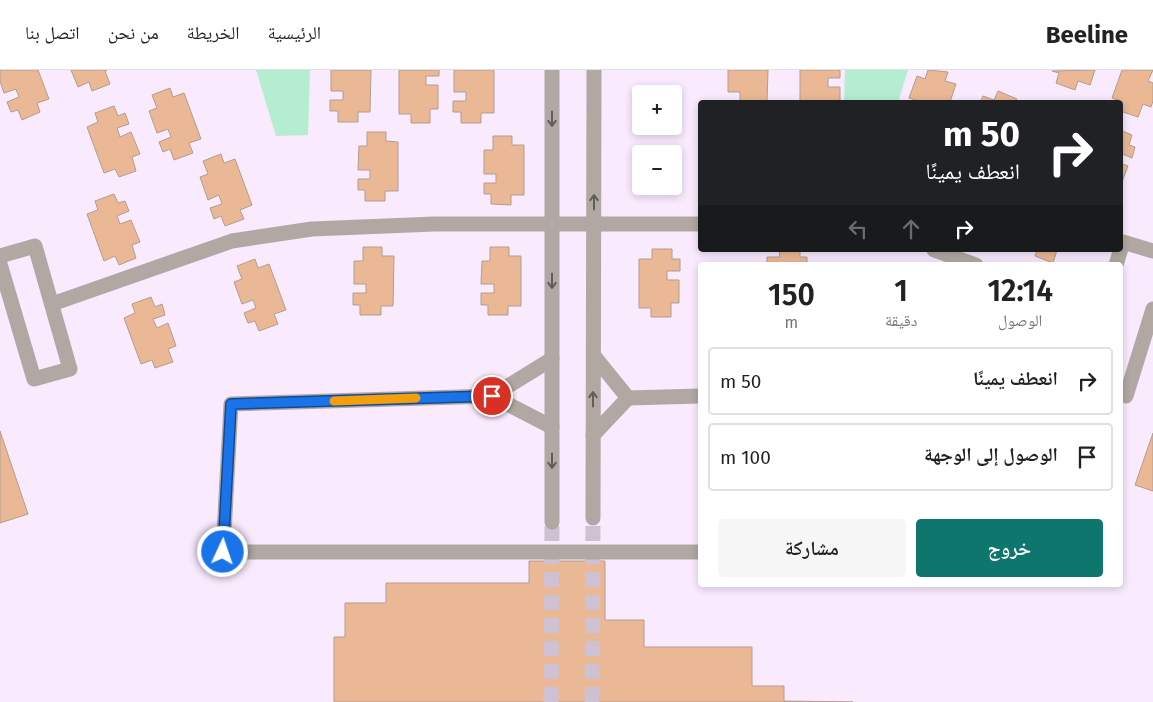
<!DOCTYPE html>
<html lang="ar">
<meta charset="utf-8">
<style>
:root{--surface:#fff;--page:#f6f6f6;--text:#222;--muted:#767676;--line:#e0e0e0;--accent:#0f766e}
body{margin:0;font-family:"Fira Sans","Noto Naskh Arabic",sans-serif;background:var(--page);color:var(--text);direction:rtl;height:100vh;display:flex;flex-direction:column;font-size:19px;white-space:nowrap}
*{box-sizing:border-box;margin:0}
p{font-size:16px;color:var(--muted)}
.icon{flex:none;width:28px;height:28px;fill:none;stroke:currentColor;stroke-width:2;stroke-linecap:round;stroke-linejoin:round}
.map{position:relative;flex:1;overflow:hidden;direction:ltr}
.panel{position:absolute;left:698px;top:192px;width:425px;height:325px;display:flex;flex-direction:column;background:var(--surface);border-radius:5px;box-shadow:0 2px 8px #0003;direction:rtl}
.panel>*{flex:none}
.top-card{position:absolute;left:698px;top:30px;width:425px;height:152px;border-radius:5px;box-shadow:0 2px 8px #0003;direction:rtl;background:#202124;color:#fff;overflow:hidden}
.fabs{position:absolute;left:632px;top:15px;display:grid;gap:10px}
.fabs a{display:grid;place-items:center;width:50px;height:50px;border-radius:5px;background:var(--surface);box-shadow:0 2px 8px #0003;font-size:25px}
.pin{position:absolute;display:grid;place-items:center;width:42px;height:42px;color:#fff;margin:-21px;border:2px solid #fff;border-radius:50%;box-shadow:0 1px 5px #0007}
.me{position:absolute;width:55px;margin:-28px;rotate:3deg;stroke-linejoin:round;filter:drop-shadow(0 0 4px #0008)}
.turn{display:flex;align-items:center;gap:18px;height:105px;padding:0 20px;font-size:22px}
.turn .icon{width:65px;height:65px;stroke-width:2.5}
.turn b{display:block;font-size:35px;line-height:42px}
.lanes{display:flex;align-items:center;height:48px;padding:0 20px;background:#0003;justify-content:center;gap:25px;direction:ltr}
.lanes .off{opacity:.35}
.eta{display:flex;justify-content:space-evenly;align-items:center;height:85px;text-align:center}
.eta b{font-size:30px;font-weight:600;line-height:35px}
.action{display:flex;gap:10px;margin-top:auto;padding:10px 20px}
.action a{flex:1;height:58px;border-radius:5px;background:var(--accent);color:#fff;font-size:20px;font-weight:600;line-height:58px;text-align:center}
.action a+a{background:var(--page);color:var(--text)}
ul{padding:0;list-style:none}
li{display:flex;align-items:center;gap:15px;height:68px;margin:0 10px 8px;padding:0 10px;border:2px solid var(--line);border-radius:5px}
li div{flex:1}
li b{display:block;font-size:19px}
li em{font-style:normal}
header{display:flex;align-items:center;gap:30px;box-sizing:border-box;height:70px;padding:0 25px;background:var(--surface);border-bottom:1px solid var(--line)}
header strong{font-size:24px}
nav{display:flex;gap:28px;margin-inline-start:auto;font-size:18px}
.map>svg:first-child{display:block}
.green{fill:#b5edd1}
.building{fill:#eab895;stroke:#b19d8f}
.lines{fill:none;stroke-linecap:round;stroke-linejoin:round}
.minor-tunnel{stroke:#cec1d2;stroke-width:15;stroke-dasharray:15 8;stroke-linecap:butt}
.minor{stroke:#b2a8a3;stroke-width:15}
.oneway{stroke:#635c5d}
.route-casing{stroke:#114b97;stroke-width:12}
.route{stroke:#1a73e8;stroke-width:9}
.slow{stroke:#f59e0b;stroke-width:9}
</style>
<header>
<strong>Beeline</strong>
<nav><a>الرئيسية</a><a>الخريطة</a><a>من نحن</a><a>اتصل بنا</a></nav>
</header>
<div class="map">
<svg width="1153" height="632" viewBox="0 0 1153 632">
<rect width="100%" height="100%" fill="#f9eafe"/>
<g class="green">
<path d="M256 0H310L308 65 276 66Z"/>
<path d="M845 0H908L898 32H844Z"/>
</g>
<g class="building">
<path d="M0 0H38L49 29 37 33 40 42 22 50 18 40 11 42 7 32 19 27 16 19 4 23 0 11Z"/>
<path d="M71 0H107L105 1 110 14 92 21 89 12 78 17Z"/>
<path d="M331 0H371L370 42H358V52H338V41H330V30H343V21H331Z"/>
<path d="M399 0H439V6H426V15H438V39H430V53H411V44H399Z"/>
<path d="M454 0H494V43H481V53H461V42H453V31H466V22H454Z"/>
<path d="M728 0H768L767 32H727L740 31V22H728Z"/>
<path d="M800 0H840V8H828V17H840V32H800Z"/>
<path d="M928 0 948 2 945 11 956 14 950 32H921L909 28 917 6 925 9Z"/>
<path d="M1095 0 1090 15 1078 11 1075 20 1056 13 1059 3 1052 1Z"/>
<path d="M1122 0H1153L1148 11 1153 13V31L1151 37 1143 34 1138 47 1120 41 1123 32 1112 28Z"/>
<path d="M170 18 173 27 184 23 201 69 189 73 193 83 174 90 170 79 163 82 159 72 171 67 168 59 157 63 149 41 157 38 152 25Z"/>
<path d="M998 21 1017 29 1015 32H980L983 26 994 30Z"/>
<path d="M114 36 118 46 125 43 129 54 117 58 120 67 131 62 140 84 132 87 136 101 119 107 115 99 104 103 87 57 98 52 95 43Z"/>
<path d="M1120 60 1132 65 1129 75 1135 77 1132 88 1120 83Z"/>
<path d="M367 62H386V71L398 72V121H385V131H365V120H358V109H370V100H358L359 76H367Z"/>
<path d="M493 66H512V75H524V125H511V135L491 134V124H484V113H496V104H484V80H493Z"/>
<path d="M221 84 224 93 235 89 252 135 240 140 244 149 225 156 221 146 214 149 210 138 222 134 219 125 208 130 200 107 208 104 203 91Z"/>
<path d="M1120 93 1128 96 1120 117Z"/>
<path d="M114 124 118 133 125 131 129 141 117 146 120 154 131 150 140 172 132 175 136 188 119 195 115 186 104 191 87 144 98 140 95 131Z"/>
<path d="M363 177H382V186H394L393 236H381V245H360V235H353V223H366V214H354V191H363Z"/>
<path d="M490 177H509V186H521V236H508V245H488V235H481V223H494V214H481L482 191H490Z"/>
<path d="M652 179H672V189H680V201H667V210H679V233H671V247H651V238H639V189H652Z"/>
<path d="M779 180H800V187H807V195H767V187H780Z"/>
<path d="M1037 180H1057L1053 193 1035 186Z"/>
<path d="M255 189 258 198 269 194 286 240 274 244 278 254 259 261 255 251 248 253 244 243 256 238 253 230 242 234 234 212 242 209 237 196Z"/>
<path d="M151 227 155 237 162 234 165 245 153 249 157 258 168 253 176 276 168 279 173 292 155 298 152 290 141 294 124 248 135 243 132 234Z"/>
<path d="M0 361 28 444 0 453Z"/>
<path d="M1153 363V421L1135 415Z"/>
<path d="M529 491H605V550H644V577H752V616H784V631L853 632H334V567H345V533H386V513H529Z"/>
</g>
<g class="lines">
<g class="minor-tunnel">
<path d="M551 632 552 452"/>
<path d="M592 632 593 448"/>
</g>
<g class="minor">
<path d="M934 180 976 195"/>
<path d="M0 186 35 176 70 299 34 309 0 194"/>
<path d="M1116 195 1123 172 1153 181"/>
<path d="M52 234 232 171 312 159 435 154H700"/>
<path d="M1120 324 1126 326 1153 239"/>
<path d="M492 326 231 334 223 482H700"/>
<path d="M628 328 700 326"/>
<path d="M552 357 492 326 552 289"/>
<path d="M593 365 628 328 594 286"/>
<path d="M593 448 594 0"/>
<path d="M552 452V0"/>
</g>
</g>
<defs><path id="oneway-shaft" d="M-6 0H5M1.5-3L5.5 0L1.5 3" fill="none" stroke-width="1.6" stroke-linecap="round" stroke-linejoin="round" transform="scale(1.25)"/></defs>
<g class="oneway">
<use href="#oneway-shaft" transform="translate(552 49) rotate(90)"/>
<use href="#oneway-shaft" transform="translate(594 132) rotate(-90)"/>
<use href="#oneway-shaft" transform="translate(552 211) rotate(90)"/>
<use href="#oneway-shaft" transform="translate(593 329) rotate(-90)"/>
<use href="#oneway-shaft" transform="translate(552 391) rotate(90)"/>
</g>
<g class="lines">
<g class="route-casing">
<path id="route" d="M223 482 231 334 492 326"/>
</g>
<use href="#route" class="route"/>
<path class="slow" d="M334 331 416 328"/>
</g>
</svg>
<div class="fabs">
<a>+</a>
<a>−</a>
</div>
<div class="pin" style="left:492px;top:326px;background:#d93025"><svg class="icon" aria-label="arrive" viewBox="0 0 24 24"><path d="M6 21V4h12l-3 4 3 4H6"/></svg></div>
<svg class="me" style="left:223px;top:482px" viewBox="-20 -20 40 40"><circle r="17" fill="#1a73e8" stroke="#fff" stroke-width="3"/><path d="M0-11L8 9 0 5-8 9z" fill="#fff"/></svg>
<div class="top-card">
<div class="turn"><svg class="icon" aria-label="right" viewBox="0 0 24 24"><path d="M7 20v-9h11M14 6l5 5-5 5"/></svg><div><b>50 m</b>انعطف يمينًا</div></div>
<div class="lanes"><svg class="icon off" aria-label="left" viewBox="0 0 24 24"><path d="M17 20v-9H6M10 6l-5 5 5 5"/></svg><svg class="icon off" aria-label="ahead" viewBox="0 0 24 24"><path d="M12 20V5M6 11l6-6 6 6"/></svg><svg class="icon" aria-label="right" viewBox="0 0 24 24"><path d="M7 20v-9h11M14 6l5 5-5 5"/></svg></div>
</div>
<section class="panel">
<div class="eta">
<div><b>12:14</b><p>الوصول</p></div>
<div><b>1</b><p>دقيقة</p></div>
<div><b>150</b><p>m</p></div>
</div>
<ul>
<li><svg class="icon" aria-label="right" viewBox="0 0 24 24"><path d="M7 20v-9h11M14 6l5 5-5 5"/></svg><div><b>انعطف يمينًا</b></div><em>50 m</em></li>
<li><svg class="icon" aria-label="arrive" viewBox="0 0 24 24"><path d="M6 21V4h12l-3 4 3 4H6"/></svg><div><b>الوصول إلى الوجهة</b></div><em>100 m</em></li>
</ul>
<div class="action"><a>خروج</a><a>مشاركة</a></div>
</section>
</div>
